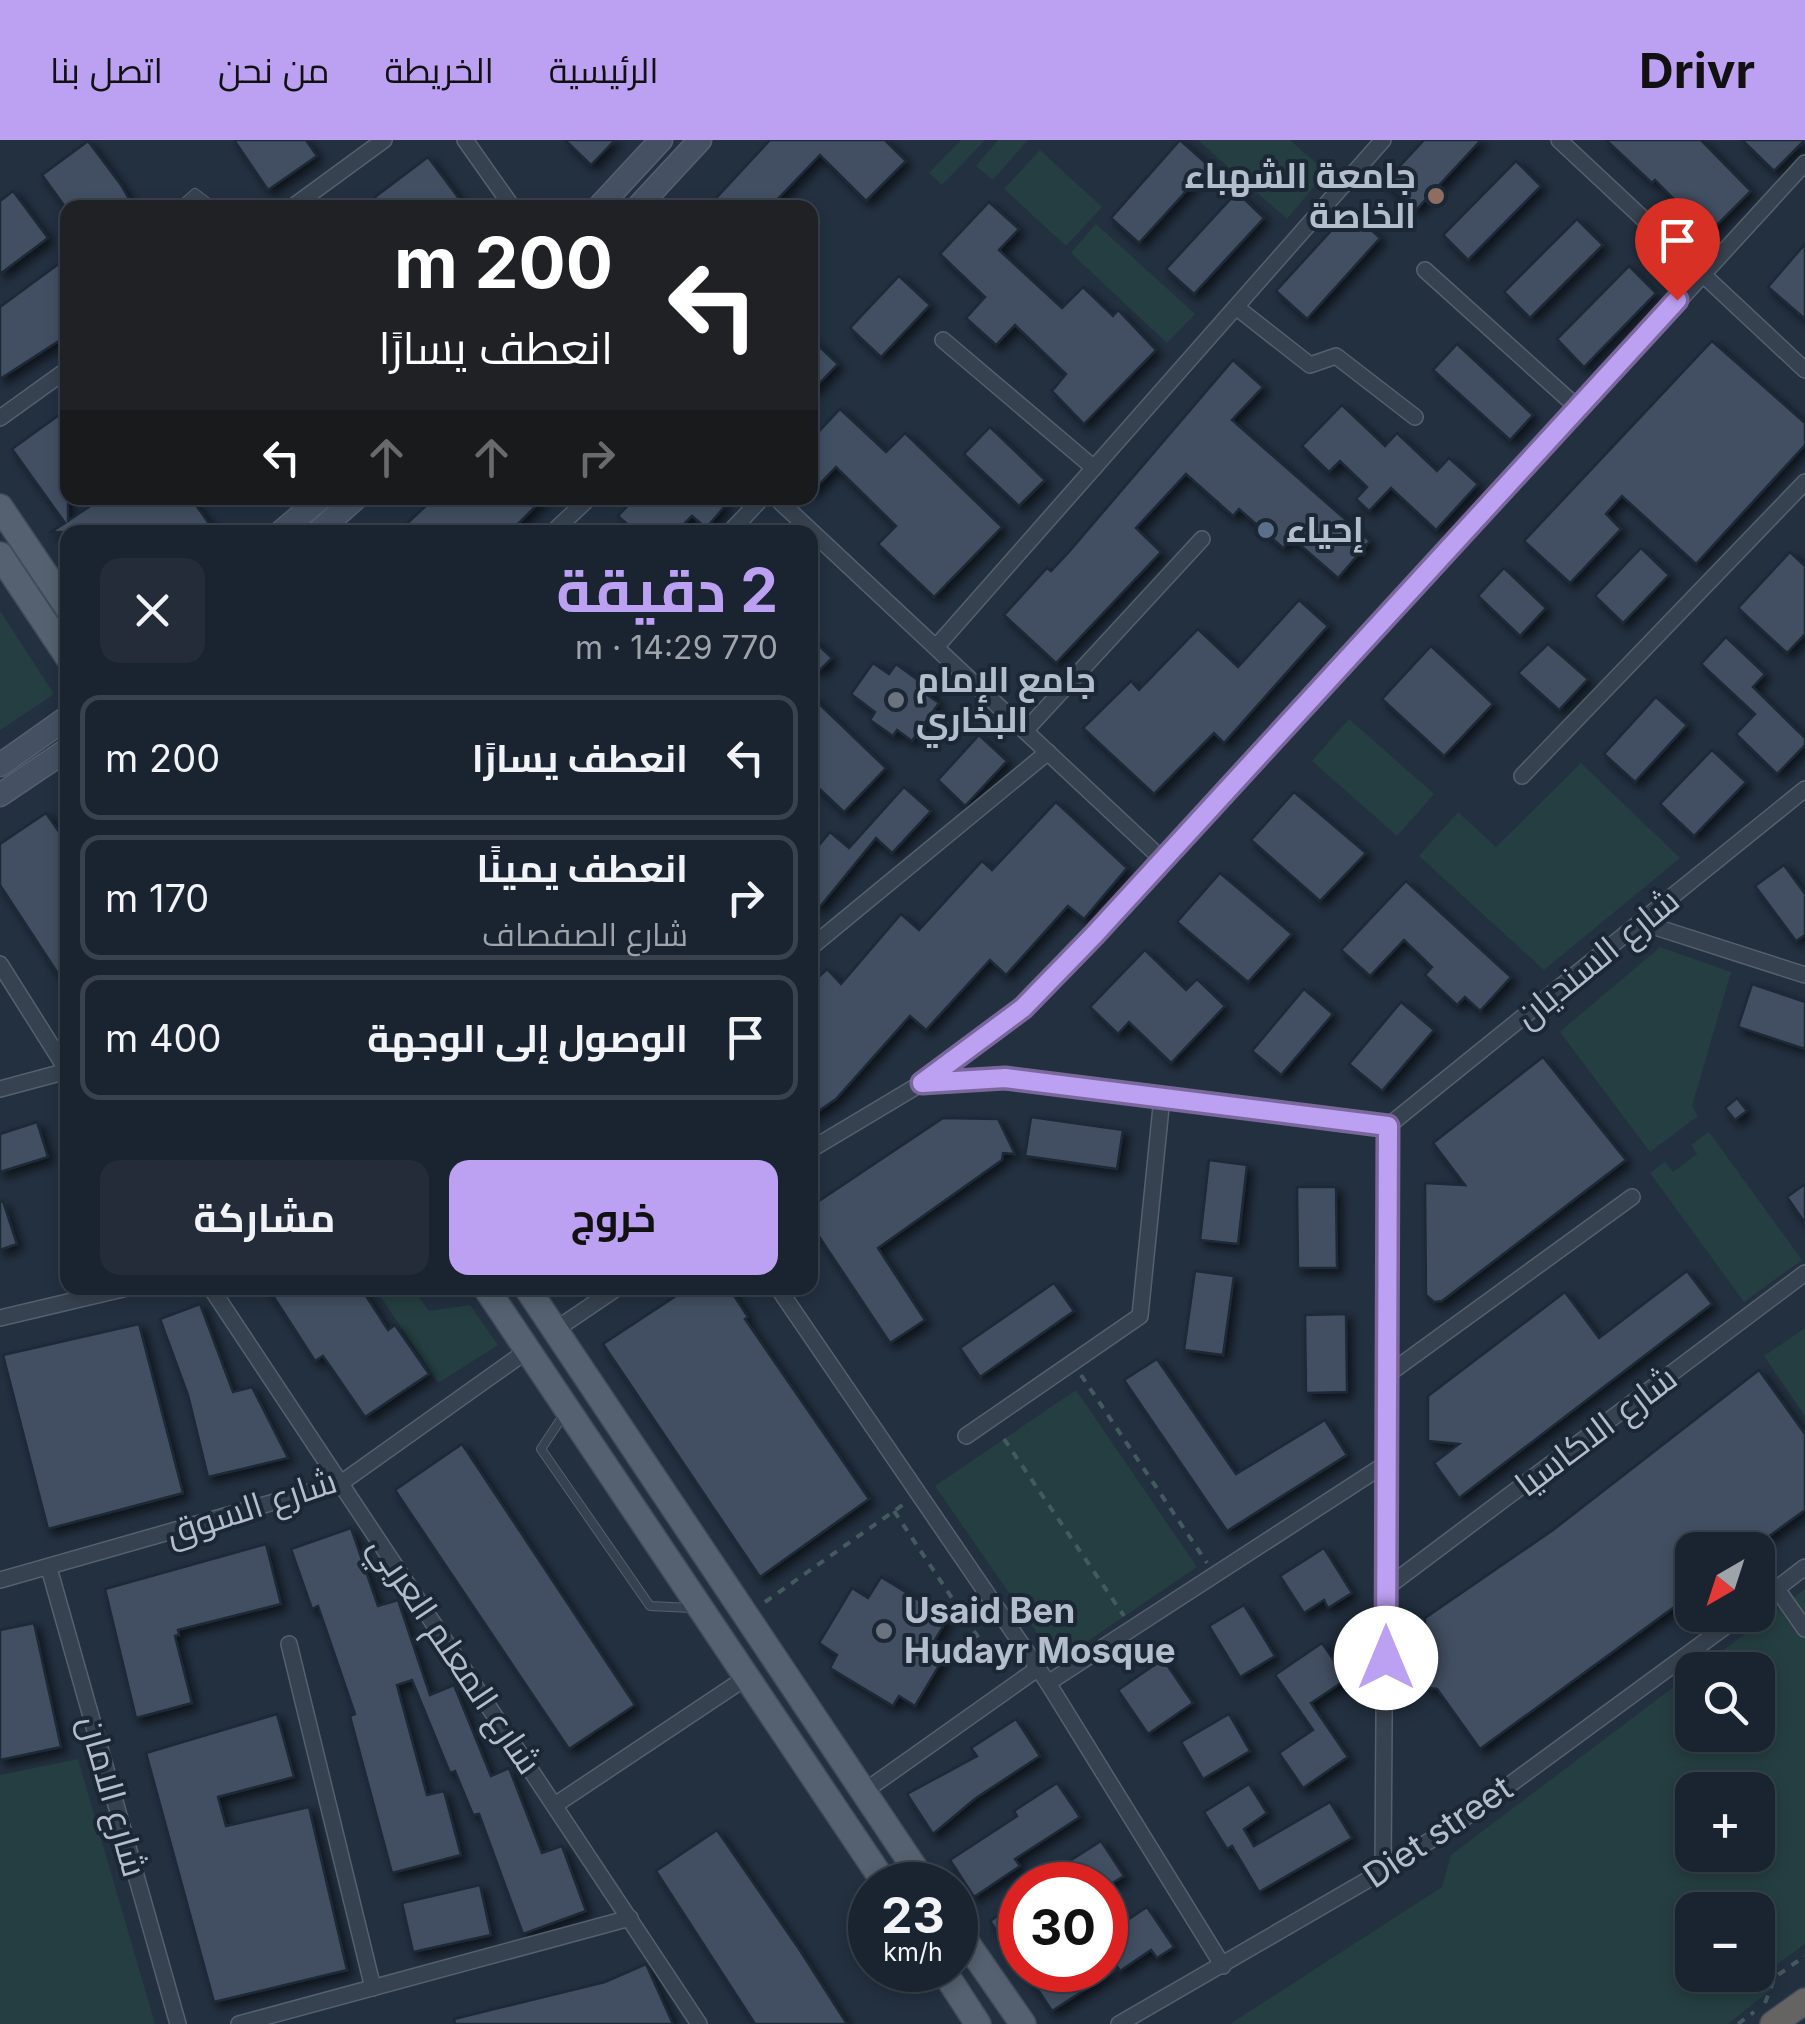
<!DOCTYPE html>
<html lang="ar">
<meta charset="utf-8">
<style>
:root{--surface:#1a2430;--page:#232c38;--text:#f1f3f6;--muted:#9fa4ab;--line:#38414c;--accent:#bca0f2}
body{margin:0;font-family:Inter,Cairo,sans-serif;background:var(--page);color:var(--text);direction:rtl;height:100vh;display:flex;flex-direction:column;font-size:38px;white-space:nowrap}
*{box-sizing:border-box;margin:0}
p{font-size:32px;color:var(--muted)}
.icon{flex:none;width:55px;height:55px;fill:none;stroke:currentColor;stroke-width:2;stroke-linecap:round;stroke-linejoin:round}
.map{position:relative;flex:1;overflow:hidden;direction:ltr}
.sheet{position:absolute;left:60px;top:385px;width:758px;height:770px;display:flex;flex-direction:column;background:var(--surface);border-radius:20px;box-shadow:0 5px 15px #0003,0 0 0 2px var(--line);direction:rtl}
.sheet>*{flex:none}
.top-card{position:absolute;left:60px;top:60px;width:758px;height:305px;border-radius:20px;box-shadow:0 5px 15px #0003,0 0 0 2px var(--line);direction:rtl;background:#202124;color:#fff;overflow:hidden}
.needle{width:65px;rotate:219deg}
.buttons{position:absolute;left:1675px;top:1392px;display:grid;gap:20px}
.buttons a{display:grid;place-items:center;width:100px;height:100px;border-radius:20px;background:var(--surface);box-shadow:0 5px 15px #0003,0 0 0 2px var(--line);font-size:50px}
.speed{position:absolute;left:848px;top:1722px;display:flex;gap:20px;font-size:50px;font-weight:700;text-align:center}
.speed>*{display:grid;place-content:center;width:130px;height:130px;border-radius:50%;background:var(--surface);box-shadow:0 5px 15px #0003,0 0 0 2px var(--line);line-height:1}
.speed small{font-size:25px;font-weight:400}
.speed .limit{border:15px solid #d22;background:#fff;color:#111}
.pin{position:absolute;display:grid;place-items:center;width:85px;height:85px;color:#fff;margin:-102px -42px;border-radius:50% 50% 50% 0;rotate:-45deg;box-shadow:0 0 10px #0007}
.pin .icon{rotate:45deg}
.me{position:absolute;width:110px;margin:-55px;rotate:0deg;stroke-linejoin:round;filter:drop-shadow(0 0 8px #0008)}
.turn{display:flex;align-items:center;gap:35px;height:210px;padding:0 40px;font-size:45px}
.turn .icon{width:130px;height:130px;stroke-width:2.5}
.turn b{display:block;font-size:70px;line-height:85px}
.lanes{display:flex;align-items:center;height:95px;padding:0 40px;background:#0003;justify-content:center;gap:50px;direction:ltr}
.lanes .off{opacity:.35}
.round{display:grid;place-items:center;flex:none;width:105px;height:105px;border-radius:20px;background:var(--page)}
.overview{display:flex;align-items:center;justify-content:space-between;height:170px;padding:0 40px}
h1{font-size:60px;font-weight:700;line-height:75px;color:var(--accent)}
.primary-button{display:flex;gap:20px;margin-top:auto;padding:20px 40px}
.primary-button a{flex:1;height:115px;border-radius:20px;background:var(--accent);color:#111;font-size:40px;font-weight:700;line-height:115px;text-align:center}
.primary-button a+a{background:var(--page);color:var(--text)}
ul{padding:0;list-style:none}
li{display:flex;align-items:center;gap:30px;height:125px;margin:0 20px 15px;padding:0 20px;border:5px solid var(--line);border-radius:20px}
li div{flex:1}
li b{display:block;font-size:38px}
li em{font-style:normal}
header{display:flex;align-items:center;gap:60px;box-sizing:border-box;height:140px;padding:0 50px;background:var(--accent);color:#111}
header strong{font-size:48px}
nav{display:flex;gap:55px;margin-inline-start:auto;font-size:35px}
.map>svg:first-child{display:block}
.green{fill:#253e41;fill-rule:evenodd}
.building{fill:#425062;stroke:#1e2937;stroke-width:2.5;filter:url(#shadow)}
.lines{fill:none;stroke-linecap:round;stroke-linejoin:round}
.service-casing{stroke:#55606e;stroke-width:10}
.minor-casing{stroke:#55606e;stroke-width:18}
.secondary-casing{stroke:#55606e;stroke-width:25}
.primary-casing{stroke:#404b59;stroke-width:28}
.trunk-casing{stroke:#424d5b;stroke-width:28}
.path{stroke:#435b5e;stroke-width:4;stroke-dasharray:8 8;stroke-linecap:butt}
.service{stroke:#374250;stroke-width:8}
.minor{stroke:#374250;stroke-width:15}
.secondary{stroke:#455163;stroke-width:22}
.primary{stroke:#556170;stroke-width:25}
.trunk{stroke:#666462;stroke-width:25}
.route-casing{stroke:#7a689d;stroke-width:25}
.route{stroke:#bca0f2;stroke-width:18}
.education-dot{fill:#8d6e63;stroke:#1c2735;stroke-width:4}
.service-dot{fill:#5c6f8a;stroke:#1c2735;stroke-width:4}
.worship-dot{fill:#6b7280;stroke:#1c2735;stroke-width:4}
.labels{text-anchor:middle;stroke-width:8;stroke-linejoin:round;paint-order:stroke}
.poi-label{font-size:35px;font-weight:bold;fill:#b3bdcb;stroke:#1c2735;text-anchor:start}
.street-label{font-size:35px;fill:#b3bdcb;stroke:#1c2735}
</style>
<header>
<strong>Drivr</strong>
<nav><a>الرئيسية</a><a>الخريطة</a><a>من نحن</a><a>اتصل بنا</a></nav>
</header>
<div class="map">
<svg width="1805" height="1884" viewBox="0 0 1805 1884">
<defs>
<filter id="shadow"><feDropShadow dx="5" dy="5" stdDeviation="5" flood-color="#0009"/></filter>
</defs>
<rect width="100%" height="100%" fill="#233040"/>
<g class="green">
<path d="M961 0H985L942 45 929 33Z"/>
<path d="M998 0H1028L993 40 976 26Z"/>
<path d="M1198 0H1290L1326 32 1287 79Z"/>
<path d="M1040 10 1102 67 1066 106 1004 49Z"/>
<path d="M1096 84 1195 174 1167 203 1071 113Z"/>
<path d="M0 471 54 554 0 590Z"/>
<path d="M1349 579 1434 654 1397 696 1312 621Z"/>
<path d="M1581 623 1680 718 1544 830 1419 716 1458 672 1496 707Z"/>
<path d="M1660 807 1731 832 1692 966 1698 976 1650 1012 1560 892Z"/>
<path d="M1709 992 1802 1120 1744 1162 1650 1033 1665 1022 1673 1032 1697 1014 1691 1005Z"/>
<path d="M375 1148H412L429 1171 470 1165 498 1205 438 1243Z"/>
<path d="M1805 1188V1276L1764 1216Z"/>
<path d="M1076 1250 1197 1427 1057 1522 935 1346Z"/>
<path d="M1805 1449V1804L1762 1835 1773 1848 1728 1884H1230L1442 1747 1451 1715 1692 1533V1595H1758V1530H1697ZM1692 1650H1758V1715H1692ZM1692 1770H1758V1835H1692Z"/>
<path d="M78 1619 155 1884H0V1635Z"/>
</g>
<g class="building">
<path d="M234 0H306L317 16 268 50Z"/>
<path d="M565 0H615L591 25Z"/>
<path d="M770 0H885L906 21 866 61 820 15 769 68H707Z"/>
<path d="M1180 0 1209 26 1139 103 1111 78Z"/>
<path d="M1424 0H1481L1416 70 1385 42Z"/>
<path d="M1606 0H1701L1751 51 1708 94 1655 40 1652 43Z"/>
<path d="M1742 0H1805L1774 31Z"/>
<path d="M88 1 121 45 134 68H66L42 35Z"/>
<path d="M428 17 466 68H383L375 57Z"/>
<path d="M1516 21 1541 46 1468 120 1443 95Z"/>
<path d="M13 51 48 98 0 134V61Z"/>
<path d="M1237 52 1264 78 1194 154 1166 129Z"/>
<path d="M989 62 1019 89 999 110 1062 168 1083 147 1113 176 1118 170 1156 210 1084 284 1052 251 1066 234 1015 185 996 205 966 178 985 157 940 114Z"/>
<path d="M1350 70 1380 98 1307 179 1276 151Z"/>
<path d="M1577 79 1603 105 1530 178 1504 152Z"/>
<path d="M1805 104V179L1768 147Z"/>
<path d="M68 117V195L0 239V167Z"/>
<path d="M1629 126 1656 153 1584 227 1557 199Z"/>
<path d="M899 136 930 165 881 217 850 188Z"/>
<path d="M810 198 838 224 810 253Z"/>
<path d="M1712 201 1805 283V305L1696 424 1622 356 1606 374 1621 389 1570 443 1524 401Z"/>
<path d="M1457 204 1533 275 1510 300 1433 230Z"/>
<path d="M1233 220 1263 247 1232 280 1370 401 1338 438 1292 398 1283 408 1239 369 1233 376 1186 334 1136 388 1161 412 1056 523 1004 475 1047 428 1051 431 1068 413Z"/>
<path d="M1342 265 1385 306 1397 293 1437 331 1449 318 1478 344 1436 390 1391 348 1369 371 1356 359 1367 347 1340 321 1329 332 1302 306Z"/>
<path d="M840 269 886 312 905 293 1002 387 934 457 878 404 896 386 836 327 810 354V301Z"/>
<path d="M59 275 68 287V381L102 358H191L215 392H51L65 383 12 309Z"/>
<path d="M990 287 1045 340 1019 366 964 314Z"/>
<path d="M434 358H544L510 392H398Z"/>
<path d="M635 358H715L725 366 706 388 692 376 676 392H636L618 376Z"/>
<path d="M1641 408 1669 435 1623 483 1595 456Z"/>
<path d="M1790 412 1805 426V494L1787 513 1738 468Z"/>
<path d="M1504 428 1546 468 1520 496 1478 456Z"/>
<path d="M1299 460 1328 486 1224 603 1214 593 1154 654 1083 588 1131 541 1139 550 1198 489 1238 527Z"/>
<path d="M810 497 832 518 819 531 810 525Z"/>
<path d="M1726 497 1765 534 1753 547 1805 598V605L1777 634 1736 594 1755 574 1701 524Z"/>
<path d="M1548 504 1588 539 1559 570 1518 533Z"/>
<path d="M1431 506 1493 564 1444 616 1382 559Z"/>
<path d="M873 523 889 534 896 524 933 551 929 556 939 563 912 601 897 590 893 596 870 580 875 572 851 554Z"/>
<path d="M810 555 886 628 844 672 810 640Z"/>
<path d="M1656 557 1687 585 1635 642 1604 614Z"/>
<path d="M979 595 1007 621 965 666 938 640Z"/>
<path d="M1712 610 1746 642 1694 696 1660 664Z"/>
<path d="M904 647 931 671 892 713 876 698 819 768 810 760V716L830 692 849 708Z"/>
<path d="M1294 652 1366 713 1320 761 1251 700Z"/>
<path d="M1056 662 1127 728 1084 779 1068 766 1006 835 990 820 926 890 910 876 836 959 810 977V845L827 829 841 844 901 774 919 790 982 721 992 730Z"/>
<path d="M46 673 68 705V849L0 745V704Z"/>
<path d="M1784 725 1805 754V795L1796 801 1755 746Z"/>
<path d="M1220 733 1292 794 1248 842 1177 782Z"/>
<path d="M1406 741 1511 837 1480 871 1465 857 1457 865 1425 835 1432 827 1404 800 1370 836 1341 810Z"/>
<path d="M1145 810 1186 850 1197 839 1225 866 1171 923 1129 882 1118 894 1090 867Z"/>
<path d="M1752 844 1805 862V909L1738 887Z"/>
<path d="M1304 849 1333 874 1281 935 1252 911Z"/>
<path d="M1401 862 1434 890 1382 951 1349 924Z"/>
<path d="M1543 917 1626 1020 1442 1161 1434 1162 1426 1155 1425 1043 1465 1045 1433 1003Z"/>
<path d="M1737 958 1747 971 1735 980 1725 968Z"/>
<path d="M1031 977 1123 990 1117 1029 1025 1016Z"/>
<path d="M943 978 998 979 1015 1014 1003 1013 1002 1020 878 1108 925 1180 890 1203 810 1083V1067Z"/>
<path d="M37 982 48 1017 0 1032V994Z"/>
<path d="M1209 1020 1247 1025 1238 1104 1200 1100Z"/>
<path d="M1805 1044V1083L1787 1057Z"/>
<path d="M1297 1047H1336L1337 1128H1298Z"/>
<path d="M3 1061 17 1104 0 1110V1062Z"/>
<path d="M1195 1131 1234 1136 1223 1215 1184 1210Z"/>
<path d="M1687 1131 1712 1164 1459 1358 1434 1323 1459 1304 1428 1301V1256L1565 1152 1599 1198Z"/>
<path d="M1054 1143 1074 1171 980 1237 960 1208Z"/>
<path d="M268 1148H361L388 1190 395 1185 429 1234 365 1277 323 1216 315 1221Z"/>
<path d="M688 1148H729L748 1177 745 1179 869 1359 760 1437 603 1204Z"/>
<path d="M200 1164 233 1252 252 1247 288 1318 208 1337 188 1255 160 1179Z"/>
<path d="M1346 1174 1347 1252 1306 1253 1305 1175Z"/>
<path d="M139 1184 183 1353 48 1389 3 1215Z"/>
<path d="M1157 1219 1236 1334 1325 1280 1347 1315 1227 1391 1124 1240Z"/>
<path d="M1759 1230 1805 1294V1370L1750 1410H1692V1454L1480 1609 1437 1549 1426 1548 1425 1478 1553 1390Z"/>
<path d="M462 1304 635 1565 569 1609 395 1350Z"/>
<path d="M351 1388 378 1466 398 1460 430 1555 454 1545 491 1636 509 1628 542 1713 562 1706 586 1771 523 1794 479 1674 473 1675 455 1631 450 1633 412 1540 397 1545 427 1655 444 1651 461 1715 392 1733 350 1576 355 1574 318 1466 312 1469 291 1409Z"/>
<path d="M266 1404 281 1464 178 1490 179 1495 175 1496 192 1563 136 1578 105 1449Z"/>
<path d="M1324 1408 1352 1453 1328 1468 1324 1460 1304 1473 1280 1436Z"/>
<path d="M881 1437 948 1478 932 1505 946 1514 915 1566 899 1556 893 1566 830 1528 837 1515 819 1503 852 1448 868 1458Z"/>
<path d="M1244 1465 1275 1516 1240 1537 1209 1486Z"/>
<path d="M34 1483 61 1607 0 1620V1490Z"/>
<path d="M1322 1503 1347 1539 1311 1563 1348 1617 1303 1648 1279 1613 1313 1590 1275 1535Z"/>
<path d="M1163 1519 1193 1563 1148 1594 1118 1550Z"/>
<path d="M277 1574 294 1637 218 1657 226 1686 309 1667 347 1830 214 1862 146 1613Z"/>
<path d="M1229 1574 1250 1611 1203 1639 1181 1602Z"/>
<path d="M1016 1579 1040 1616 976 1658 933 1694 907 1654 977 1616 971 1608Z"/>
<path d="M1057 1643 1080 1677 1015 1719 1020 1726 974 1757 950 1720 1017 1676 1014 1671Z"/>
<path d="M1249 1644 1267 1673 1244 1689 1254 1706 1330 1662 1352 1698 1259 1752 1232 1706 1227 1709 1204 1672Z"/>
<path d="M717 1690 801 1812 847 1884H755L656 1731Z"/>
<path d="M1101 1701 1124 1736 1109 1745H1063L1054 1731Z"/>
<path d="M480 1745 491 1795 413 1812 402 1763Z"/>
<path d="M1020 1761V1825L990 1781Z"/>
<path d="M1147 1767 1174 1807 1157 1818 1151 1810 1120 1831 1105 1808V1795Z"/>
<path d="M646 1824 673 1884H455L454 1879 605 1842Z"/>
<path d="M1025 1830H1115L1052 1871Z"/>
</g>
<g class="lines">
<g class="service-casing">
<g id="service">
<path d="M178 68 195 53 215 68"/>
<path d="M565 1273 541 1309 650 1466 692 1468"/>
</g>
</g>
<g class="minor-casing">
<g id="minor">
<path d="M465 0 513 68"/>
<path d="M1559 0 1805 230"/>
<path d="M291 68 384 0"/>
<path d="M1425 130 1578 268"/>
<path d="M1236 167 1310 225 1336 216 1415 277"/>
<path d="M943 200 1094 328"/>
<path d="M0 278 68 229"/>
<path d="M776 358 1165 722"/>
<path d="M553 392 589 358"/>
<path d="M730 392 762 358"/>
<path d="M936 507 1383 0"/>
<path d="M1025 591 1202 399"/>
<path d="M1522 636 1805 342"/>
<path d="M1643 783 1805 835"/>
<path d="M810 808 1048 612"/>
<path d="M0 824 68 932"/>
<path d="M922 943 1005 938 1388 986 1383 1731"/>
<path d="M0 949 67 931"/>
<path d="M1388 986 1805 649"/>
<path d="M810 1010 922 943 1023 869 1165 722 1805 23"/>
<path d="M211 1148 699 1884"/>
<path d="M778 1148 1048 1543 1223 1826"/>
<path d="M0 1178 127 1148"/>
<path d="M555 1190 617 1148"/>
<path d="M1387 1235 1632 1057"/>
<path d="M966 1296 1140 1176 1162 957"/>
<path d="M49 1428 178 1884"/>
<path d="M0 1440 341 1343 528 1210"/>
<path d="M1386 1448 1805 1133"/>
<path d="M1777 1449 1805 1489"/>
<path d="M1758 1463 1805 1427"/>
<path d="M289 1504 373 1848"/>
<path d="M1048 1543 1387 1323"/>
<path d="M862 1653 1037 1529"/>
<path d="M555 1665 747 1537"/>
<path d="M239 1884 630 1778"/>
<path d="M1119 1884 1383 1731 1463 1679 1741 1475"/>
</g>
</g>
<g class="secondary-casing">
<g id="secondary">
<path d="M598 68 661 0"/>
<path d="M637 68 700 0"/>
<path d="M281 392 321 358"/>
<path d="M318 392 356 358"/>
<path d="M0 625 68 577"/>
<path d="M0 655 68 609"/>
</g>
</g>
<g class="primary-casing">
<g id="primary">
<path d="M0 367 68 468"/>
<path d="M0 415 68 517"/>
<path d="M486 1148 886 1745"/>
<path d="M527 1148 926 1745"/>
<path d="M955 1786 1023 1884"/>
<path d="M943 1830 978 1884"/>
</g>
</g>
<g class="trunk-casing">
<path id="trunk" d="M1773 1884 1805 1861"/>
</g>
<g class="path">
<path d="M1081 1235 1207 1423"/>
<path d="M1004 1299 1124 1476"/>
<path d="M894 1371 1002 1533"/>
<path d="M765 1462 904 1364"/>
<path d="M1765 1863 1775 1837 1805 1816"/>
<path d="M1738 1884 1754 1872"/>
</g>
<use href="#service" class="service"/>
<use href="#minor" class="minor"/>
<use href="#secondary" class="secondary"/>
<use href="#primary" class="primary"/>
<use href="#trunk" class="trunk"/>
</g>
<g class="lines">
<g class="route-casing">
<path id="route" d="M1386 1518 1388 986 1005 938 922 943 1023 868 1094 795 1677 160"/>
</g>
<use href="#route" class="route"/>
</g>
<circle class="education-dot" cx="1436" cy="56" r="10"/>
<circle class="service-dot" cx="1266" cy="390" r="10"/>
<g class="worship-dot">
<circle cx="896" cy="560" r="10"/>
<circle cx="884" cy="1491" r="10"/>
</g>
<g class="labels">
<g class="poi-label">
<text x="1416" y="48" text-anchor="end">جامعة الشهباء<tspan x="1416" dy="40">الخاصة</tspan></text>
<text x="1286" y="402">إحياء</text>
<text x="916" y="552">جامع الإمام<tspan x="916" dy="40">البخاري</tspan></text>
<text x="904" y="1483">Usaid Ben<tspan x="904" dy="40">Hudayr Mosque</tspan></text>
</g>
<g class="street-label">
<text transform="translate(1597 818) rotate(-39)" y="12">شارع السنديان</text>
<text transform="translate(1596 1291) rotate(-37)" y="12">شارع الاكاسيا</text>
<text transform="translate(251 1367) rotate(-18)" y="12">شارع السوق</text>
<text transform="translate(455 1515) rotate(56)" y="12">شارع المعلم العربي</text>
<text transform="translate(113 1656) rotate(74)" y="12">شارع الامان</text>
<text transform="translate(1438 1692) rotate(-34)" y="12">Diet street</text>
</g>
</g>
</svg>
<div class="buttons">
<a><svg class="needle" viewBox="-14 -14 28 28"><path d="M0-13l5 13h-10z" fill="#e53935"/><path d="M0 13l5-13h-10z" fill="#9fa4ab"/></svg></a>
<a><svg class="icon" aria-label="search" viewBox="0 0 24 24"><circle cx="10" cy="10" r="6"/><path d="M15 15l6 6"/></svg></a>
<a>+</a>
<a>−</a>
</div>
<div class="speed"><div>23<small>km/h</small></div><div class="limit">30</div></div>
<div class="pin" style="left:1677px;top:160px;background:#d93025"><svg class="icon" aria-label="arrive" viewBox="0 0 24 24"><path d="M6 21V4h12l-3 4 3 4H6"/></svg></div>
<svg class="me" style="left:1386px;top:1518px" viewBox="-20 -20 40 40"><circle r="19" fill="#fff"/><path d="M0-13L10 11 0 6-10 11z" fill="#bca0f2"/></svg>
<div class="top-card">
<div class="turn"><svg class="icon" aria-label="left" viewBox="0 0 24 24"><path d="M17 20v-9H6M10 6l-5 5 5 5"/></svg><div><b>200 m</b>انعطف يسارًا</div></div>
<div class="lanes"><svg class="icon" aria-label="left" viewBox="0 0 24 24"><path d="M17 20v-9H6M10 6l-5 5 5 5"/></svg><svg class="icon off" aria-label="ahead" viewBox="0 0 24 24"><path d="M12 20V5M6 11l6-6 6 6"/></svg><svg class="icon off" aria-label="ahead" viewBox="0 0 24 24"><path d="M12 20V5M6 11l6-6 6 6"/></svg><svg class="icon off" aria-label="right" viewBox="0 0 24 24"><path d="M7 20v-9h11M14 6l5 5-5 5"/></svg></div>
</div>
<section class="sheet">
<div class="overview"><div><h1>2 دقيقة</h1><p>770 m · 14:29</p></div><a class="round"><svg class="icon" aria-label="close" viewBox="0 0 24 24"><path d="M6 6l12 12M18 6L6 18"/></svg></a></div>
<ul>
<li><svg class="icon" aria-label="left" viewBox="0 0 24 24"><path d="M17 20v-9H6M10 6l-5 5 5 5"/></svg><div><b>انعطف يسارًا</b></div><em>200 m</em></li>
<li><svg class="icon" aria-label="right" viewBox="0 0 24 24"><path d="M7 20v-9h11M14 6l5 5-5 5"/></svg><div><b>انعطف يمينًا</b><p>شارع الصفصاف</p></div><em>170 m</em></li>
<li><svg class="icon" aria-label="arrive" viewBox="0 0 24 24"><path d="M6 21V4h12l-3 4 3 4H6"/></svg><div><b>الوصول إلى الوجهة</b></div><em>400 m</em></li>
</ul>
<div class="primary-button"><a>خروج</a><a>مشاركة</a></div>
</section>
</div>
